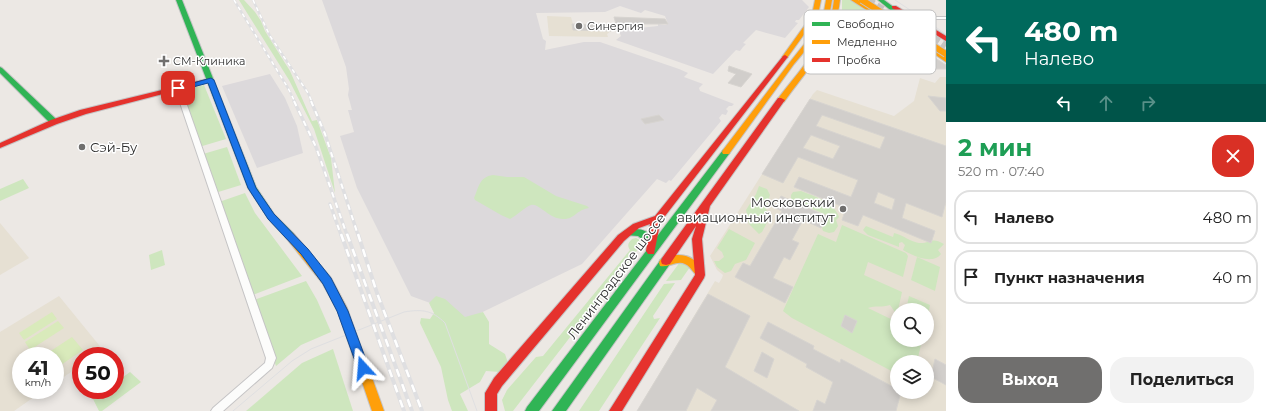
<!DOCTYPE html>
<html lang="ru">
<meta charset="utf-8">
<style>
:root{--surface:#fff;--page:#f2f2f2;--text:#222;--muted:#767676;--line:#e0e0e0;--accent:#706f6e}
body{margin:0;font-family:Montserrat,sans-serif;background:var(--page);color:var(--text);height:100vh;display:flex;flex-direction:column;font-size:15px;white-space:nowrap}
*{box-sizing:border-box;margin:0}
p{font-size:13px;color:var(--muted)}
.icon{flex:none;width:22px;height:22px;fill:none;stroke:currentColor;stroke-width:2;stroke-linecap:round;stroke-linejoin:round}
.map{position:relative;flex:1;overflow:hidden}
.drawer{display:flex;flex-direction:column;background:var(--surface);width:320px}
.drawer>*{flex:none}
.banner{background:#00695c;color:#fff;overflow:hidden}
.fabs{position:absolute;left:890px;top:303px;display:grid;gap:8px}
.fabs a{display:grid;place-items:center;width:44px;height:44px;border-radius:50%;background:var(--surface);box-shadow:0 2px 10px #0003;font-size:20px}
.speed{position:absolute;left:12px;top:347px;display:flex;gap:8px;font-size:20px;font-weight:700;text-align:center}
.speed>*{display:grid;place-content:center;width:52px;height:52px;border-radius:50%;background:var(--surface);box-shadow:0 2px 10px #0003;line-height:1}
.speed small{font-size:10px;font-weight:400}
.speed .limit{border:6px solid #d22;background:#fff;color:#111}
.pin{position:absolute;display:grid;place-items:center;width:34px;height:34px;color:#fff;margin:-17px;border-radius:8px;box-shadow:0 2px 6px #0006}
.me{position:absolute;width:44px;margin:-22px;rotate:341deg;stroke-linejoin:round;filter:drop-shadow(0 0 3px #0008)}
.turn{display:flex;align-items:center;gap:14px;height:84px;padding:0 12px;font-size:18px}
.turn .icon{width:52px;height:52px;stroke-width:2.5}
.turn b{display:block;font-size:28px;line-height:34px}
.lanes{display:flex;align-items:center;height:38px;padding:0 12px;background:#0003;justify-content:center;gap:20px;direction:ltr}
.lanes .off{opacity:.35}
.round{display:grid;place-items:center;flex:none;width:42px;height:42px;border-radius:16px;background:var(--page)}
.head{display:flex;align-items:center;justify-content:space-between;height:68px;padding:0 12px}
h1{font-size:24px;font-weight:700;line-height:30px;color:#1e9e55}
.button{display:flex;gap:8px;margin-top:auto;padding:8px 12px}
.button a{flex:1;height:46px;border-radius:16px;background:var(--accent);color:#fff;font-size:16px;font-weight:700;line-height:46px;text-align:center}
.button a+a{background:var(--page);color:var(--text)}
ul{padding:0;list-style:none}
li{display:flex;align-items:center;gap:12px;height:54px;margin:0 8px 6px;padding:0 4px;border:2px solid var(--line);border-radius:16px}
li div{flex:1}
li b{display:block;font-size:15px}
li em{font-style:normal}
main{display:flex;flex:1;min-height:0}
.map>svg:first-child{display:block}
.industrial{fill:#dcd9db}
.education{fill:#e6e0d3;fill-rule:evenodd}
.green{fill:#cee6be}
.pitch{fill:#d9eabb}
.building{fill:#d1cecb;stroke:#d7d4d0;fill-rule:evenodd}
.lines{fill:none;stroke-linecap:round;stroke-linejoin:round}
.primary-tunnel{stroke:#c6c3c0;stroke-width:7;stroke-dasharray:7 3.5;stroke-linecap:butt}
.street-casing{stroke:#c5c4c5;stroke-width:2}
.fast-casing{stroke:#c5c4c5;stroke-width:2}
.slow-casing{stroke:#c5c4c5;stroke-width:2}
.jam-casing{stroke:#c5c4c5;stroke-width:2}
.street{fill:#fcfcfb;fill-rule:evenodd}
.fast{fill:#30b455;fill-rule:evenodd}
.slow{fill:#ff9f0a;fill-rule:evenodd}
.jam{fill:#e5322d;fill-rule:evenodd}
.tram{stroke:#dfdfe1;stroke-width:1}
.rail-far2-casing{stroke:#dfdfe1;stroke-width:2.5}
.rail-far1-casing{stroke:#dfdfe1;stroke-width:3.5}
.rail-casing{stroke:#dfdfe1;stroke-width:4}
.rail-far2{stroke:#fff;stroke-width:1.5;stroke-dasharray:4;stroke-linecap:butt}
.rail-far1{stroke:#fff;stroke-width:2;stroke-dasharray:5.5;stroke-linecap:butt}
.rail{stroke:#fff;stroke-width:2.5;stroke-dasharray:8;stroke-linecap:butt}
.slow-bridge-casing{stroke:#c5c4c5;stroke-width:8;stroke-linecap:butt}
.slow-bridge{stroke:#ff9f0a;stroke-width:6}
.route{fill:#1a73e8;stroke:#114b97}
.poi-dot{fill:#706f6e;stroke:#fff;stroke-width:1.5}
.labels{text-anchor:middle;stroke-width:3;stroke-linejoin:round;paint-order:stroke}
.far-poi-label{font-size:11px;fill:#2e2e2e;stroke:#fff;text-anchor:start}
.poi-label{font-size:13px;fill:#2e2e2e;stroke:#fff;text-anchor:start}
.street-label{font-size:13px;fill:#2e2e2e;stroke:#fff}
.key{fill:#fff;stroke:#c0c0c0;stroke-width:1}
.key-label{font-size:11px;fill:#2e2e2e}
</style>
<main>
<div class="map">
<svg width="946" height="411" viewBox="0 0 946 411">
<rect width="100%" height="100%" fill="#ece8e4"/>
<g class="industrial">
<path d="M322 0H802L809 7 799 20H796L795 22 798 23 785 38 756 30 743 43 746 44 743 47 740 51 736 50 713 74 616 40 621 36 619 31H616L615 27 640 28 658 26V24L665 25 668 24 665 16 645 10 641 13 620 6 605 12 536 13 543 39 546 41 545 50 584 42H600L679 69 688 73 684 77 703 84 699 88 700 91 734 104 732 106H729L726 109 728 111 726 115 722 114 719 118 721 121 671 181 669 180 666 183 657 179 582 264 460 323 452 311 411 296 357 188 340 136 354 132 348 110H352L348 95 349 89 346 67Z"/>
<path d="M270 74 285 98 297 126 303 153 257 168 222 86Z"/>
</g>
<g class="education">
<path d="M547 16 571 17 573 24 609 25 611 31 607 34 608 37 549 36Z"/>
<path d="M940 77H946V411H637L715 281 719 283 722 278 723 275 717 270 710 256 813 94 817 90 894 116 914 101 920 78 935 83ZM897 310H927V340H897ZM897 362H927V392H897Z"/>
<path d="M0 223 29 258 0 275Z"/>
<path d="M59 296 103 350 94 356H81V365L55 383V356H21V390H44L14 411H0V332Z"/>
</g>
<g class="green">
<path d="M239 0H244L255 12 261 21 265 31 290 71 312 121 317 120 331 158 335 193 314 129 289 80Z"/>
<path d="M842 0H851L871 14 886 17 850 18 840 22 842 13Z"/>
<path d="M204 85 226 139 199 147 181 91Z"/>
<path d="M227 147 241 185 215 193 203 154Z"/>
<path d="M493 175 507 177H524L556 196 587 206 589 208C576 210 575 219 564 219 550 220 539 203 531 205 523 208 518 215 510 219L501 215 475 200 474 198C479 187 479 177 493 175Z"/>
<path d="M23 179 29 188 0 201V189Z"/>
<path d="M759 186 767 189 770 195 766 208 769 219 762 232 759 234 749 224 746 210 756 194Z"/>
<path d="M801 191C814 196 834 202 839 217L836 220 838 226 834 232 829 233 823 231 822 228 829 216 791 200V195L793 192Z"/>
<path d="M245 193 255 213 302 276 253 295 219 202Z"/>
<path d="M842 225 906 253 908 256 903 277 868 262 864 275 902 292 897 315 890 305C882 308 875 305 868 308L897 322V340H922L917 362H897V374L792 318 783 311 818 234 836 242Z"/>
<path d="M866 226 893 237 894 233C903 235 911 242 919 243 930 244 931 236 944 244L938 250 941 254C933 265 913 256 903 250L905 245 902 242 899 243V247L868 235 863 230Z"/>
<path d="M729 229 755 243 746 260 735 264 731 271 725 273 717 267 714 261H719L724 257 722 252 717 248Z"/>
<path d="M636 238 640 240 642 243 639 248 513 411H505L502 400 507 390 536 357 543 356 630 250C627 245 628 243 632 239Z"/>
<path d="M162 250 165 265 151 270 149 255Z"/>
<path d="M917 257 940 267 935 291 911 280Z"/>
<path d="M680 262H684L690 267 681 280 666 281Z"/>
<path d="M306 281 317 300 331 332 301 345 276 366 254 300Z"/>
<path d="M675 283 653 316 654 319 660 318 599 411H579L664 284Z"/>
<path d="M436 296 445 299 465 317 483 312 489 322V344L505 354 508 363 500 372 486 371 480 382 460 394 468 411H452L448 400 441 367 420 323 421 318 430 319 434 313 429 303Z"/>
<path d="M909 296 930 305 927 322V310H906Z"/>
<path d="M333 349 353 411H246L302 363Z"/>
<path d="M130 372 141 382 102 411H99L93 399 105 390H115V383Z"/>
</g>
<g class="pitch">
<path d="M52 312 57 319 24 340 19 333Z"/>
<path d="M58 321 64 328 30 350 25 342Z"/>
<path d="M72 337 83 350 55 369V356H43Z"/>
</g>
<g class="building">
<path d="M614 17 665 19 668 24H616Z"/>
<path d="M572 24 609 25 611 31 573 30Z"/>
<path d="M849 38 864 41 911 42 946 65V69H923L841 50Z"/>
<path d="M729 66 752 74 741 87 728 83 736 74 728 71Z"/>
<path d="M928 96 946 98V111H940Z"/>
<path d="M810 99 946 146V202L942 217 906 203 902 218 935 231 931 243 863 215 858 226 842 220 846 208 794 187 799 177 851 197 858 180 798 157 783 183 762 174ZM822 115 885 137 880 149 816 126ZM811 135 840 146 833 159 803 148ZM878 192 895 199 892 210 874 203Z"/>
<path d="M659 115 664 120 645 124 641 119Z"/>
<path d="M781 196 826 216 821 228 803 220 792 240 799 243 790 260 784 257 773 278 793 287 785 303 735 277 743 263 750 266 782 211 775 208Z"/>
<path d="M708 294 750 316 725 367 799 411H711L717 400 697 388 686 411H637Z"/>
<path d="M845 315 857 321 852 333 841 326Z"/>
<path d="M768 322 814 346 813 349 840 363 841 359 897 389V392H901L896 411H813L817 400 825 404 833 382 806 367 807 364 760 338Z"/>
<path d="M762 352 774 359 767 378 754 371Z"/>
<path d="M935 359 946 365V385L931 377Z"/>
</g>
<g class="lines">
<g class="primary-tunnel">
<path d="M868 0 885 11"/>
<path d="M890 8 946 46"/>
</g>
<g class="street-casing">
<g id="street">
<path d="M903 12 923 17H946V19H923L903 14Z"/>
<path d="M178 86 181 88 276 358 272 368 223 411H211L213 408 265 363 266 358 175 88Z"/>
</g>
</g>
<g class="fast-casing">
<g id="fast">
<path d="M176 0H182L256 187 274 214 293 233 295 236 293 239H287L268 218 248 188Z"/>
<path d="M878 0H884L899 11V18L850 24 817 55H813V53L846 21 894 16V13Z"/>
<path d="M0 67 2 68 57 120V124H51L0 73Z"/>
<path d="M726 149 730 152 729 154 539 411H525L527 407 650 246 638 236 624 235 622 233 624 231C636 227 647 229 655 239L723 150Z"/>
<path d="M666 257 670 258 671 261 670 264 566 411H552L662 258Z"/>
</g>
</g>
<g class="slow-casing">
<g id="slow">
<path d="M815 0H821L818 15 787 58H783L782 57 812 15Z"/>
<path d="M826 0H832L829 17 819 34 794 64 729 154H723L722 152 723 150 790 62 813 33 823 17Z"/>
<path d="M834 0H840C836 40 806 71 784 102H778L777 100C800 69 830 40 834 0Z"/>
<path d="M851 0H858L877 12 888 16 885 18 873 14Z"/>
<path d="M879 19 901 27 946 57V62L897 29 877 22V20Z"/>
<path d="M290 232 293 233 331 278 347 308 384 411H372L338 312 323 284 287 239 285 236 287 233Z"/>
<path d="M675 255C688 254 698 260 704 272L703 275C693 278 693 267 685 264 677 260 669 268 660 266L659 263 660 260Z"/>
</g>
</g>
<g class="jam-casing">
<g id="jam">
<path d="M892 6H896L946 36V41L892 8Z"/>
<path d="M785 55 788 57 787 58 662 220 660 224 654 254H648L646 251 650 224 639 228 624 241 502 386 497 394V411H485V393L494 378 618 235 633 224 655 216 783 56Z"/>
<path d="M211 78 214 80 213 81 86 114 57 124 0 148V143L51 120 80 110Z"/>
<path d="M778 98H781L785 100 710 206 702 239 705 275 704 278 622 411H609L695 275 692 239 696 226 670 264 666 265 662 264 661 261 662 258Z"/>
</g>
</g>
<use href="#street" class="street"/>
<use href="#fast" class="fast"/>
<use href="#slow" class="slow"/>
<use href="#jam" class="jam"/>
<g class="tram">
<path d="M895 0 946 34"/>
<path d="M233 411 292 361 311 349 404 312C422 309 432 310 445 323L477 411"/>
</g>
<g class="rail-far2-casing">
<g id="rail-far2">
<path d="M234 0 288 88 295 102"/>
<path d="M253 0 270 36 308 93 312 102"/>
</g>
</g>
<g class="rail-far1-casing">
<g id="rail-far1">
<path d="M294 101 316 147 347 235"/>
<path d="M311 101 325 134 358 235"/>
<path d="M330 204 341 235"/>
</g>
</g>
<g class="rail-casing">
<g id="rail">
<path d="M341 234 404 411"/>
<path d="M347 234 412 411"/>
<path d="M358 234 377 293 422 411"/>
</g>
</g>
<use href="#rail-far2" class="rail-far2"/>
<use href="#rail-far1" class="rail-far1"/>
<use href="#rail" class="rail"/>
<g class="slow-bridge-casing">
<path id="slow-bridge" d="M862 0 946 54"/>
</g>
<use href="#slow-bridge" class="slow-bridge"/>
</g>
<path class="route" d="M211 78 214 80 256 188 274 214 308 249 331 278 348 311 369 368 367 372 363 374 359 372 337 311 323 284 301 254 268 219 248 188 208 83 178 91 175 88Z"/>
<g class="poi-dot">
<circle cx="579" cy="26" r="4"/>
<path d="M162 55h4v4h4v4h-4v4h-4v-4h-4v-4h4z"/>
<circle cx="82" cy="147" r="4"/>
<circle cx="843" cy="209" r="4"/>
</g>
<g class="labels">
<g class="far-poi-label">
<text x="587" y="30">Синергия</text>
<text x="173" y="65">СМ-Клиника</text>
</g>
<g class="poi-label">
<text x="90" y="152">Сэй-Бу</text>
<text x="835" y="207" text-anchor="end">Московский<tspan x="835" dy="15">авиационный институт</tspan></text>
</g>
<g class="street-label">
<text transform="translate(616 276) rotate(-53)" y="5">Ленинградское шоссе</text>
</g>
</g>
<rect x="804" y="10" width="132" height="64" rx="6" class="key"/>
<rect x="812" y="22" width="18" height="4" fill="#30b455"/>
<rect x="812" y="40" width="18" height="4" fill="#ff9f0a"/>
<rect x="812" y="58" width="18" height="4" fill="#e5322d"/>
<g class="key-label">
<text x="837" y="28">Свободно</text>
<text x="837" y="46">Медленно</text>
<text x="837" y="64">Пробка</text>
</g>
</svg>
<div class="fabs">
<a><svg class="icon" aria-label="search" viewBox="0 0 24 24"><circle cx="10" cy="10" r="6"/><path d="M15 15l6 6"/></svg></a>
<a><svg class="icon" aria-label="layers" viewBox="0 0 24 24"><path d="M12 4l9 5-9 5-9-5zM3 14l9 5 9-5"/></svg></a>
</div>
<div class="speed"><div>41<small>km/h</small></div><div class="limit">50</div></div>
<div class="pin" style="left:178px;top:88px;background:#d93025"><svg class="icon" aria-label="arrive" viewBox="0 0 24 24"><path d="M6 21V4h12l-3 4 3 4H6"/></svg></div>
<svg class="me" style="left:363px;top:368px" viewBox="-20 -20 40 40"><path d="M0-17L14 15 0 8-14 15z" fill="#1a73e8" stroke="#fff" stroke-width="4"/></svg>
</div>
<section class="drawer">
<div class="banner">
<div class="turn"><svg class="icon" aria-label="left" viewBox="0 0 24 24"><path d="M17 20v-9H6M10 6l-5 5 5 5"/></svg><div><b>480 m</b>Налево</div></div>
<div class="lanes"><svg class="icon" aria-label="left" viewBox="0 0 24 24"><path d="M17 20v-9H6M10 6l-5 5 5 5"/></svg><svg class="icon off" aria-label="ahead" viewBox="0 0 24 24"><path d="M12 20V5M6 11l6-6 6 6"/></svg><svg class="icon off" aria-label="right" viewBox="0 0 24 24"><path d="M7 20v-9h11M14 6l5 5-5 5"/></svg></div>
</div>
<div class="head"><div><h1>2 мин</h1><p>520 m · 07:40</p></div><a class="round" style="background:#d93025;color:#fff"><svg class="icon" aria-label="close" viewBox="0 0 24 24"><path d="M6 6l12 12M18 6L6 18"/></svg></a></div>
<ul>
<li><svg class="icon" aria-label="left" viewBox="0 0 24 24"><path d="M17 20v-9H6M10 6l-5 5 5 5"/></svg><div><b>Налево</b></div><em>480 m</em></li>
<li><svg class="icon" aria-label="arrive" viewBox="0 0 24 24"><path d="M6 21V4h12l-3 4 3 4H6"/></svg><div><b>Пункт назначения</b></div><em>40 m</em></li>
</ul>
<div class="button"><a>Выход</a><a>Поделиться</a></div>
</section>
</main>
